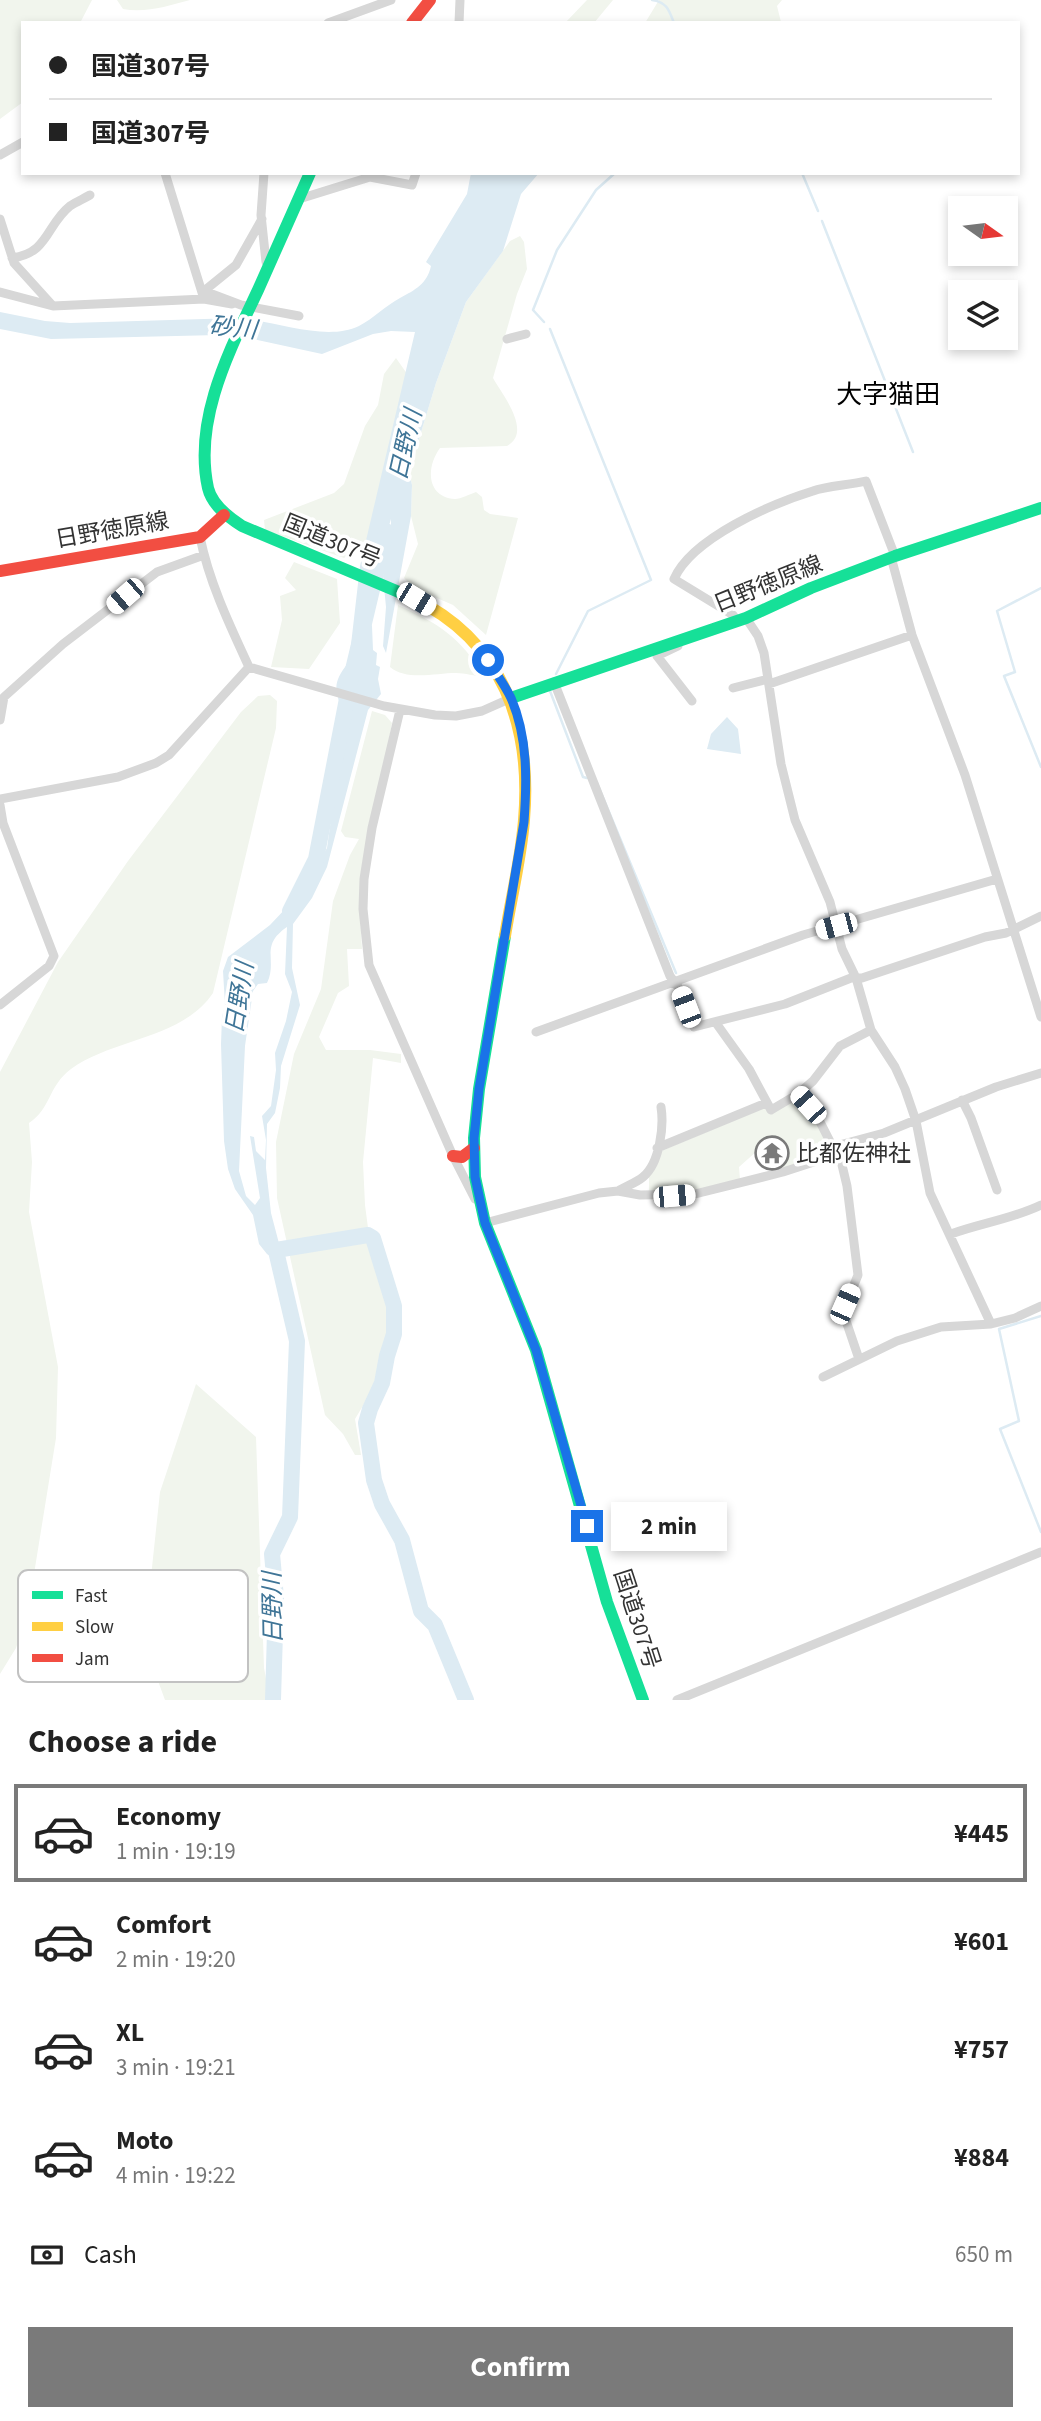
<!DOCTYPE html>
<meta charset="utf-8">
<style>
:root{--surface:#fff;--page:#f2f2f2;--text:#222;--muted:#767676;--line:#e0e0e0;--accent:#7a7a7a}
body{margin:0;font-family:"Source Sans 3","Noto Sans JP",sans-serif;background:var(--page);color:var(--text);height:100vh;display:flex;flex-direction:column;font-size:26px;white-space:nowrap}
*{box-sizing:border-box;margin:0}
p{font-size:23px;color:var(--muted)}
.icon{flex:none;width:38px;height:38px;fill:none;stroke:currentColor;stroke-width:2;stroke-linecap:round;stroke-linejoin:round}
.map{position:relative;height:1700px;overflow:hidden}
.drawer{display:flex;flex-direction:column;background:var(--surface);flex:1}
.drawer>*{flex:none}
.top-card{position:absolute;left:21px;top:21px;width:999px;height:154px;border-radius:0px;box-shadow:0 4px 10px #0003;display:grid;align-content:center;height:154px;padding:0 28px;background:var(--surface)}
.needle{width:46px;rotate:104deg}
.fabs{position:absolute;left:948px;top:196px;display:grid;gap:14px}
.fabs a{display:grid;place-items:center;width:70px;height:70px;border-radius:0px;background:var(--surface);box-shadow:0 4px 10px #0003;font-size:35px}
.end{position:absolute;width:32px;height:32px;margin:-16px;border:9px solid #1a73e8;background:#fff;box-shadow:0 0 0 4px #fff}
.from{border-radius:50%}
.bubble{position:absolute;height:49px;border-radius:0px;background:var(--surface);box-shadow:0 4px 10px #0003;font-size:23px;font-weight:700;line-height:49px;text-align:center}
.car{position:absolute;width:21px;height:42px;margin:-21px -10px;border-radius:9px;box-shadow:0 0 5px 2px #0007;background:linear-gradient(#fff 24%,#345 0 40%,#fff 0 76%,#345 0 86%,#fff 0)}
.top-card b{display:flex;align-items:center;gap:24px;height:66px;font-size:26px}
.top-card b+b{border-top:2px solid var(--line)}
.top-card i{width:18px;height:18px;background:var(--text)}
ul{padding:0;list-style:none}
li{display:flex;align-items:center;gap:21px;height:98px;margin:0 14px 10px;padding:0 14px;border:4px solid transparent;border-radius:0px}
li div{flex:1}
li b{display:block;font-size:26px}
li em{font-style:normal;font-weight:700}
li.selected{border-color:var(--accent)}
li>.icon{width:63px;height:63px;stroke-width:1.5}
h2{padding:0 28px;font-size:32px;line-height:84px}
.pay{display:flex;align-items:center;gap:18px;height:77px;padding:0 28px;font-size:26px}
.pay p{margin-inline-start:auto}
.action{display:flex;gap:14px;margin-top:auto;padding:14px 28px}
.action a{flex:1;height:80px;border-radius:0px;background:var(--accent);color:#fff;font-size:28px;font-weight:700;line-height:80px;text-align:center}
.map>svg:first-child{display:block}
.green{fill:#f1f5ed}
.water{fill:#ddebf3;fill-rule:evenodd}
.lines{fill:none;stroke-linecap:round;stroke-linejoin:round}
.stream{stroke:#ddebf3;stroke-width:2.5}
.river{stroke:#ddebf3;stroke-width:16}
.street{stroke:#d7d7d7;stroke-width:9}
.fast{stroke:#16e098;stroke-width:12}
.slow{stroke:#ffcf43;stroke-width:12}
.jam{stroke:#f24e42;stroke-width:12}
.route{stroke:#1a73e8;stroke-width:9}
.labels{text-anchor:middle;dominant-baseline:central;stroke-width:7;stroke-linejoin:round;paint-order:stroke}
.street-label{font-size:23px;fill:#333;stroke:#fff}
.poi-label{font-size:23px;fill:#333;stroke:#fff;text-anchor:start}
.water-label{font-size:24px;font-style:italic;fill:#3f7597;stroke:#fff}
.quarter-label{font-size:26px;fill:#000;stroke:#fff}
.key{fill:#fff;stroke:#c2c2c2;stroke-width:2}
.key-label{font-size:19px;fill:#333}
</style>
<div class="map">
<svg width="1041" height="1700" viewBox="0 0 1041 1700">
<rect width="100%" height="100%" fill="#fff"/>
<path class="green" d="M0,0h92l-12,23h-57v79l-23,17z
M117,0h73c-22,6 -44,13 -67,9z
M587,0h26l-19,23h-29z
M659,0h123l-5,6 4,16 -136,1z
M520,236l4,6 3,27 -10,25 -24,84c9,16 40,54 14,68l-67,2c-14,19 -14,49 15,51 6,0 15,-5 21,-7l6,5 2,13 6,4 28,4 -32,117 -33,-30 -39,-17 -10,-10 14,-34 -7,-28 1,-31 -3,-13 27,-89 30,-81 44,-61z
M396,358l14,20 -32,156 -34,24 -79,-28 -1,-10 70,-27 10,-9 21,-58 13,-21 6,-31z
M294,562l43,17 3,44 -31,46 -38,-2 11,-47 -2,-24 16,-6 -11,-12z
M398,605c41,19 63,32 86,72 -9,-1 -19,-4 -28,-4 -20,0 -50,8 -66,-6z
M270,695l7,6 -1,27 -63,265c-31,46 -99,45 -142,76 -23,17 -20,40 -42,54l3,39 -3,50 29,155 -2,71 -28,173 -12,37 -16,26v-602l58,-110 70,-101 113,-149 17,-16z
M372,711l13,4 7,8 -33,174 3,52h-15l2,37 -11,7 -19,44 7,13h44l31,4v9l-28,-5 -10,104 2,43 7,53 17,51 1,35 -10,15 -4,25 -21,35 6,36h-6l-12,-21 -18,-19 -48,-217 -1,-56 18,-88 27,-65 12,-88 17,-46 9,-16 -14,-2 -4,-6z
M797,1098l18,19 17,33 -10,8 -47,15 -2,-10 12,-9 -10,-15 -8,3 -28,25 1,13 -46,11 -45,3v-18l12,-25 103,-43 8,5z
M196,1384l60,53 8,231 6,32h-105l-14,-38 -5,-38 14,-132z"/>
<path class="water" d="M471,173h68l-18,21 -18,57 -37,51 -30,81 -27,89 3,13 -1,31 -25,137 -3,-7 3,-39 -3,-31 8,-46v-11l-17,55 -7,43 5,9 1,24 4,3 -1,12 4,2 -2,12 3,15 -13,16 -41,157 -15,31 -19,26 -1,44 8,37 -19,61 -1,22 -5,25 -8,11 -1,44 5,45 15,57 -4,2 -5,-11 -10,-7 -8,-10 -6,-29 -18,-26 -7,-20 -4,-28 -3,-97 1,-27 3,-12 -2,-34 5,-14 42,-32 34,-36 23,-41 18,-128c-7,-27 -17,-33 4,-58l11,-96 55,-234 -24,-1 -18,3 -51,20 -69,-15 -35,-4 -167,4 -51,-10v-17l45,9 25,2 168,-5c37,3 88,24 121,8 15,-8 26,-20 41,-28 15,-8 27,-14 31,-32l-5,-4 41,-68zM287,927l-2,47 7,18 -6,29 -11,32 1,17 -5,36 -9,10 4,24 -1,20 -9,-9 -2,-14 -4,-1 10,62 -5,7 -9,-9 -7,-25 6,-125 8,-55 5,-7 9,-1c11,-23 -8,-37 20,-56z
M727,717l11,12 3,25 -34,-5 4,-15z"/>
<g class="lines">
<path class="stream" d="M652,0c15,2 17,10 22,23
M802,173l16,38
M822,221l91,231
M544,322l-11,-12 24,-60 39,-60 19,-17
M550,329l101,251 -63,31 -32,63
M1041,588l-44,23 18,61 -11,4 37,91
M550,691l33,86 4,1
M597,783l79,190
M1041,1316l-42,13 20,92 -19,8 41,103"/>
<path class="river" d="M290,911l26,-52 35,-181 35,-147
M276,1250l92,-15 5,3 21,68v28l-7,22 -5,27 -12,26 -4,14 8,57 8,24 20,36 19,71 14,14 31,75
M273,1700l3,-102 -4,-44 18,-37 7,-176 -21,-90"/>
<path class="street" d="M328,23l63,-23
M459,23l1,-23
M0,155l23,-13
M264,173l-3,42 5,47
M299,199l71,-22 42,8 4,-12
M0,219l14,44 38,42
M12,258c37,-5 34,-33 58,-52 6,-4 13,-7 20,-11
M204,291l37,14 58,11
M204,291l32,-26 26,-46
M0,292l53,14 151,-7 -39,-126
M204,299l28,5
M507,339l19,-5
M200,537c9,45 30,89 49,130l135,39 51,9 21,1 26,-5 29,-13
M891,557l21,78 53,140 76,242
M746,618l12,18 6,17 17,111 14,56 35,82 12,47 14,29 15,52 24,37 10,22 11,32 14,72 61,131
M737,621l-4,-6 -59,-36c18,-41 97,-75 139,-88 13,-5 37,-6 53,-10l29,75
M678,646l-21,10 35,45
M554,682l116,294 8,11 16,40 91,-23 66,-26h11l123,-41 21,-4 35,-17
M769,684l143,-49
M733,688l35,-9
M400,710l-28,118 -8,51 -1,30 6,56 84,191 22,43
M0,720l4,-23 59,-53 94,-72 47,-17
M0,799l118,-22 38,-14 13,-8 80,-88
M0,805l3,18 51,133 -5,10 -49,39
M716,1023l33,46 22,41 27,-16 19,22 25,49 5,21 11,89 -15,37 16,47
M536,1032l267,-97 194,-56
M798,1094l15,-13 27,-35 31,-16
M962,1100l9,18 26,72
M657,1148l109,-45
M618,1191c8,-5 18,-8 25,-14 17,-14 21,-51 18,-70
M485,1223l114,-30 19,-2 22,4 55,-1 88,-22 43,-14 17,-14 41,-11 112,-46 45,-14
M951,1234c30,-11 61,-15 90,-29
M823,1377l74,-36 44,-14 50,-3 24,-6 26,-12
M677,1700l364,-148"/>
<path class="fast" d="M310,173c-17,39 -35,78 -52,117 -28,60 -65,129 -50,198 4,17 20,29 34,38l171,72
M511,698l235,-80 65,-30 84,-32 146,-48
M505,936l-26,153 -5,49 1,39 10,46 51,127 71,252 36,98"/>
<path class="slow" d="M413,598c90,43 119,128 111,222 -3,39 -13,78 -19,116"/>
<path class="jam" d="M412,23l18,-23
M0,571l200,-34 24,-22
M453,1156l9,1 12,-9"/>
</g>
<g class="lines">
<path class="route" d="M488,660c7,12 17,25 23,38 17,39 16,83 13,124l-45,267 -5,49 1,39 10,46 51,127 51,176"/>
</g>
<defs>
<symbol id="temple-ring" viewBox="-11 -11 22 22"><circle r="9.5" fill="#fff" stroke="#7a7a7a" stroke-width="1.5"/><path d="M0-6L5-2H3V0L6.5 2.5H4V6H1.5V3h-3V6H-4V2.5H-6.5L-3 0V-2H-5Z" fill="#7a7a7a"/></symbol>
</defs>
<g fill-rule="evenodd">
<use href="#temple-ring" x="753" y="1134" width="38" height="38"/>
</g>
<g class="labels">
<g class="street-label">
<text transform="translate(112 530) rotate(-10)">日野徳原線</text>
<text transform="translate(332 541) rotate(22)">国道307号</text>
<text transform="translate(768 584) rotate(-22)">日野徳原線</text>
<text transform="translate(637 1619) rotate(72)">国道307号</text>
</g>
<g class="poi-label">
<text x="796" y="1153">比都佐神社</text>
</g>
<g class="water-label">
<text transform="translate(233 328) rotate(6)">砂川</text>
<text transform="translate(406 445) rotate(-77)">日野川</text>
<text transform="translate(240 998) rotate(-81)">日野川</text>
<text transform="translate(273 1608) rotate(-91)">日野川</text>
</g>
<g class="quarter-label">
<text x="888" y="394">大字猫田</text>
</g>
</g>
<rect x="18" y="1570" width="230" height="112" rx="10" class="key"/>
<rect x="32" y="1591" width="31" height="8" fill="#16e098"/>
<rect x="32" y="1622" width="31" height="9" fill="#ffcf43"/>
<rect x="32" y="1654" width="31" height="8" fill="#f24e42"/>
<g class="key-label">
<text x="75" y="1602">Fast</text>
<text x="75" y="1633">Slow</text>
<text x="75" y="1665">Jam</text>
</g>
</svg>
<div class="fabs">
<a><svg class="needle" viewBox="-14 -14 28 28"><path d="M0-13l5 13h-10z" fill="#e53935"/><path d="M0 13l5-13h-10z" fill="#767676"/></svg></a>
<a><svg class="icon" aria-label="layers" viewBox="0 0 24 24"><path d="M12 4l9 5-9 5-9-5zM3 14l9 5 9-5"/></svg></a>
</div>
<i class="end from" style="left:488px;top:660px"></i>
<i class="end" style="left:587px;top:1526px"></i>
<div class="bubble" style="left:611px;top:1502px;width:116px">2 min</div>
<i class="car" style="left:125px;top:596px;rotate:229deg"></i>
<i class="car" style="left:416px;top:599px;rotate:121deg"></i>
<i class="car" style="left:836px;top:926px;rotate:255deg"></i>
<i class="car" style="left:686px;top:1007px;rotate:339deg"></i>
<i class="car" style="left:808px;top:1105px;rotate:318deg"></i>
<i class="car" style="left:674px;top:1196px;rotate:85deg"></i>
<i class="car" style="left:845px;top:1304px;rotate:24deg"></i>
<div class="top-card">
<b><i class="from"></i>国道307号</b>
<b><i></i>国道307号</b>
</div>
</div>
<section class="drawer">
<h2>Choose a ride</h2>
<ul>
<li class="selected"><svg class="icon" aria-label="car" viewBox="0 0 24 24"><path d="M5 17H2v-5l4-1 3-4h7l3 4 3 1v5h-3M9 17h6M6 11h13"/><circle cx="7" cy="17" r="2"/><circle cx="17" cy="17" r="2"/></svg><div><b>Economy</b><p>1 min · 19:19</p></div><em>¥445</em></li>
<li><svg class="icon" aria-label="car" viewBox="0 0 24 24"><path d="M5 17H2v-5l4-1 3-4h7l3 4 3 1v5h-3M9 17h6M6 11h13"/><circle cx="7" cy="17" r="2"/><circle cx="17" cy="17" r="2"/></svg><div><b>Comfort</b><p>2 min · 19:20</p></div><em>¥601</em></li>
<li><svg class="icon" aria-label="car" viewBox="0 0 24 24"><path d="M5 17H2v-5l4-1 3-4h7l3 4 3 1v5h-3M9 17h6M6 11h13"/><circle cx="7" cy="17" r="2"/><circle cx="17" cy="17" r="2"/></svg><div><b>XL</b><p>3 min · 19:21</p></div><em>¥757</em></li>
<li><svg class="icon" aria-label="car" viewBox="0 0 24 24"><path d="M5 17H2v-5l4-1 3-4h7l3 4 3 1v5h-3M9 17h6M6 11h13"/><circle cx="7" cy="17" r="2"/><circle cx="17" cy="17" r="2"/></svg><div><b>Moto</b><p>4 min · 19:22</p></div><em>¥884</em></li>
</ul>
<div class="pay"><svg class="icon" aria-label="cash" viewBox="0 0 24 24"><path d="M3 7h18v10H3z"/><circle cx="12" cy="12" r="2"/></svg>Cash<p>650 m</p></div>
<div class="action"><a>Confirm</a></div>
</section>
